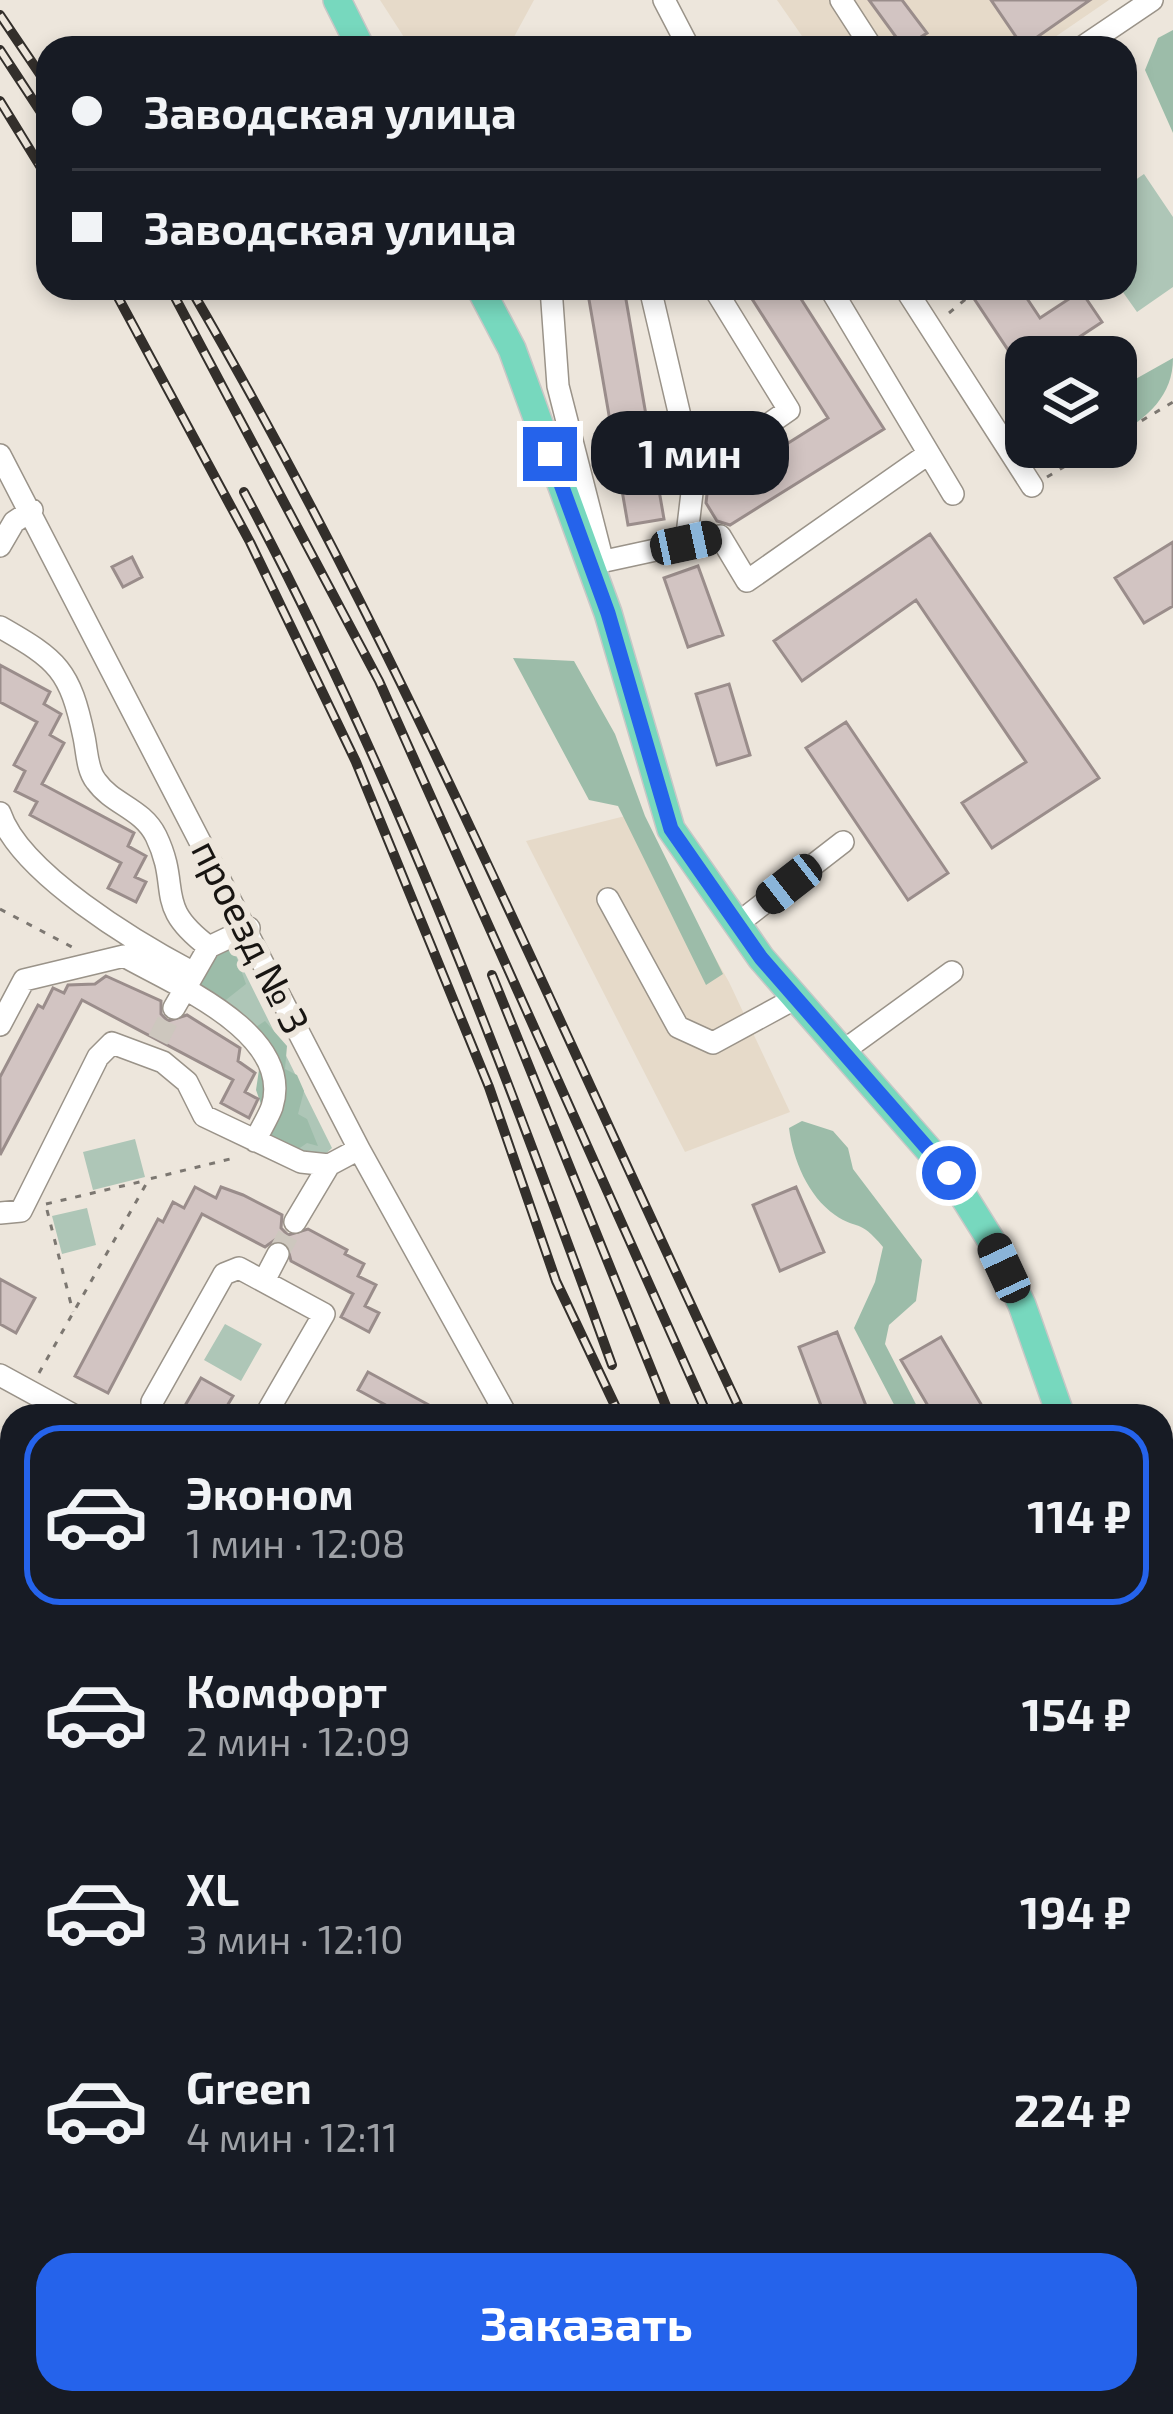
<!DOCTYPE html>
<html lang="ru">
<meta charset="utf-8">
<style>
:root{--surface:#171b24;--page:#242831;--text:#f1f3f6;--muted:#9ea1a6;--line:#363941;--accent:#2563eb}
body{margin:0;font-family:"Exo 2",sans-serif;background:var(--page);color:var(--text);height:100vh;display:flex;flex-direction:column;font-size:45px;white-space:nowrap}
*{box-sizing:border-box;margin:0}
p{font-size:39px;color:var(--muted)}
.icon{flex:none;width:66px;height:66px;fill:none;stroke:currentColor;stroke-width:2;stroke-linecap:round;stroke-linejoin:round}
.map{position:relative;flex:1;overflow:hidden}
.details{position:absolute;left:0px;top:1404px;width:1173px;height:1011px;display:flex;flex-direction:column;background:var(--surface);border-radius:36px 36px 0 0;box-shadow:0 6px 18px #0003}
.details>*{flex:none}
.top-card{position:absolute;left:36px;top:36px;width:1101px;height:264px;border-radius:36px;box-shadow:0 6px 18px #0003;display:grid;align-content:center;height:264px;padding:0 36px;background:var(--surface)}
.tools{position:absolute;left:1005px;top:336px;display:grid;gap:24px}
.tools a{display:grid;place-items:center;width:132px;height:132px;border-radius:24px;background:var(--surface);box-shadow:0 6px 18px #0003;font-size:60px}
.end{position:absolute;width:54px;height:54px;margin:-27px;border:15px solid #2563eb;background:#fff;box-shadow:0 0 0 6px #fff}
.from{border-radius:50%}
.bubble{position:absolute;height:84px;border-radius:36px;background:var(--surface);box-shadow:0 6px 18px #0003;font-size:39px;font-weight:700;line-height:84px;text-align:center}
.car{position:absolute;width:36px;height:72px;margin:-36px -18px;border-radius:15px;box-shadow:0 0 9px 3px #0007;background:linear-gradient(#222 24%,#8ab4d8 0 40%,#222 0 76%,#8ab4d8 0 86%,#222 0)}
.top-card b{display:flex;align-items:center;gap:42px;height:114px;font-size:45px}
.top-card b+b{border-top:3px solid var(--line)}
.top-card i{width:30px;height:30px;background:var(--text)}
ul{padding:21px 0 0;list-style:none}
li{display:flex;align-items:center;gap:36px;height:180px;margin:0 24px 18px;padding:0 12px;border:6px solid transparent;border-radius:36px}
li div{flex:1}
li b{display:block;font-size:45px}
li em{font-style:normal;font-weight:700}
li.on{border-color:var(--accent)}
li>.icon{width:108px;height:108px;stroke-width:1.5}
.cta{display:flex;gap:24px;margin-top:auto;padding:24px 36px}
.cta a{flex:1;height:138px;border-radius:36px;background:var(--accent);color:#fff;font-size:48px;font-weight:700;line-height:138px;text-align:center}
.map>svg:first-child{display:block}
.built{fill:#e6dac9}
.education{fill:#e3d9ed}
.green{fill:#aec6b7}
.forest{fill:#9cbca9}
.building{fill:#d2c4c2;stroke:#9a8d8b;stroke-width:3}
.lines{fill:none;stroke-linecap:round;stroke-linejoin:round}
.minor-tunnel{stroke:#cdc7be;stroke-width:21;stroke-dasharray:21 10;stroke-linecap:butt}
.minor-casing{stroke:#9a9389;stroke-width:24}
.major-casing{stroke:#c8c7c6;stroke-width:30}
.path{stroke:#7c7771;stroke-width:3;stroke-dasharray:6 9;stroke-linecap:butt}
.minor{stroke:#fff;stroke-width:21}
.major{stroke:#77d8be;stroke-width:27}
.rail-casing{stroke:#332f2b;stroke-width:10}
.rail{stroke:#ede6dc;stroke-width:6;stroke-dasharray:18;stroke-linecap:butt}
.route{stroke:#2563eb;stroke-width:15}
.labels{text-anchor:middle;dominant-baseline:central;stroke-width:12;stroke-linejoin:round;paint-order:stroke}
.street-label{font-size:39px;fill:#181512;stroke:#ede6dc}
</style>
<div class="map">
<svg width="1173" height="2414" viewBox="0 0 1173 2414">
<rect width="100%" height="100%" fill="#ede6dc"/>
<path class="built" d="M380,0h154l-26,48h-97z
M777,0h332l-70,48h-242l5,-12z
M633,814l96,168 61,130 -105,40 -159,-311z"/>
<path class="education" d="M0,1649l12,6v268l-11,21z"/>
<path class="green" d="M1144,174l29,43v70l-36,25 -17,-24h5v-101z
M230,943l102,205 -16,15 -61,-22 19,-38 -5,-36 -79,-73 18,-36z
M135,1139l10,38 -52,13 -10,-38z
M87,1208l9,37 -34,9 -10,-38z
M225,1324l37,20 -21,37 -37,-21z"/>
<path class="forest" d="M1173,30v103l-28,-63 13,-32z
M1173,358c0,38 -25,59 -57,78v-46z
M513,658l61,3 41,73 30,82 78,158 -17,11 -88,-179 -29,-6z
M224,943l9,5 13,36 -24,19 -25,-9 4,-35 11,6z
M265,1021l22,25 -2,23 12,6 7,16 -6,23 9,5 11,27 -11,-3 -13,9h-16l-22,-62 4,-27 -7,-34z
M802,1121l31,10 15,17 5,21 69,91 -6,41 -27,24 -4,19 37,72h-22l-46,-88 21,-46 8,-35c-25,-30 -25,-16 -48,-32 -27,-19 -42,-55 -46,-87z"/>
<path class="building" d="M869,0h33l25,33 -23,15z
M991,0h99l-67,47z
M587,288h37l40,231 -36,6z
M745,288h49l90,141 -154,96 -13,-4 -11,-18 1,-9 121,-76z
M967,288h53l20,30 41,-27 21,31 -53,35h-23v20z
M930,534l169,244 -107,70 -30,-45 64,-41 -110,-162 -114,81 -28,-40z
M1173,542v64l-29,17 -29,-45z
M132,557l10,20 -19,10 -11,-20z
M698,566l25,69 -35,12 -24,-69z
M0,665l50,27 -6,12 17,10 -11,21 14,8 -22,41 92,49 -6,13 18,10 -11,21 11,5 -10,20 -28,-14 13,-25 -91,-48 7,-13 -22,-11 10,-20 -11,-6 23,-43 -37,-20z
M729,684l21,71 -33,10 -21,-71z
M846,722l102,151 -40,27 -102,-152z
M106,976l55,25v13l7,7 19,-6 53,33 -2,13 17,12 -10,19 13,7 -9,19 -28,-15 12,-23 -151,-80 -82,155v-78l38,-72 5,3 10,-20 11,5 4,-8 27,-1z
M195,1187l21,11 5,-11 22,8 39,20 -1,13 7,7 20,-6 39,21 -2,4 19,10 -6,12 18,9 -11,21 14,7 -10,19 -28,-15 12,-23 -62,-33 -5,-20 -10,-2 -11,8 -63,-33 -94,179 -33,-17 83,-157 5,3 10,-20 11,6z
M796,1187l28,65 -44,19 -27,-66z
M0,1279l35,19 -19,35 -16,-9z
M837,1332l33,84h-45l-26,-69z
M941,1337l47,79h-54l-33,-56z
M368,1372l61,33 -6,11h-17l-48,-26z
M201,1378l32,18 -12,20h-42z"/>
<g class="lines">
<path class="minor-tunnel" d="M158,1040l16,-32
M278,1254l17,-32"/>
<defs>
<path id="minor" d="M664,0l25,48
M841,0l31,48
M1081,48l71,-48
M551,288l7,98 45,176
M650,288l44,188
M830,288l123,206
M905,288l127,198
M0,455l359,694 148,267
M686,543l8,-67 95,-66 -75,-122
M0,546l14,-24 18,-12
M591,564l129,-28 27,45 181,-127
M0,627c58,33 70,43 84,110 3,14 3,33 12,44 17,24 46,27 60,55 26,54 -4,68 53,111
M0,813c20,60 137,130 192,159
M608,899l70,128 35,16 83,-45
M737,924l106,-82
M174,1008l35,-61 40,-19
M0,1025l24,-45 100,-24c49,28 171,77 148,151 -4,11 -12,23 -17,34
M846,1049l106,-77
M0,1213l21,-2 77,-154 14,-14 51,19 24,20 17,34 97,46 28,3 30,-16
M295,1222l34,-57
M265,1279l13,-25
M0,1375l75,41
M152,1402l72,-128 15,-6 85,46 -59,102
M0,1518l12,7
M0,1618l12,6
M1161,1621l12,-15
M1173,1838v22
M0,2077l12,6
M0,2183l12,-23
M0,2370h12
M0,2389l12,-3
M929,2403l3,11
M582,2414l32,-11
M721,2414l36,-11"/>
<path id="major" d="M337,0l24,48
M480,288l32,61 96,264 63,216 90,129 188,215 45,72 28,60 39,111
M1161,1642l12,24
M1161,1700l12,23
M1161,2155l12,-4
M1161,2190l12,-3
M0,2404l59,10
M77,2414l86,-11
M373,2414l27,-11"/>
</defs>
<use href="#minor" class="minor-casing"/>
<use href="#major" class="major-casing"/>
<path class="path" d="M949,313l18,-15
M1116,436l57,-34
M1047,477l50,-30
M0,909l72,38
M46,1204l102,-24
M47,1210l26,102
M39,1373l110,-194 89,-22
M1161,1518l12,20
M1161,1759v18
M1163,1880l10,31
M0,1956v8
M0,2306l12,2
M832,2407l18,-4
M659,2414l6,-11
M806,2414l25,-6 -2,-5"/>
<use href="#minor" class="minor"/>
<use href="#major" class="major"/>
<defs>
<path id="rail" d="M0,15l48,71
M0,50l48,73
M0,101l48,78
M113,288l137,254 106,220 133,325 67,194 64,135
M170,288l209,393 329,735
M190,288c212,362 374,749 553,1128
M244,492c150,281 260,574 368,873
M492,975l178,441
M976,2403l4,11
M1041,2403l3,11
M1094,2403l4,11
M1133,2403l3,11"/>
</defs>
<use href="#rail" class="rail-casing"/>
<use href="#rail" class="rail"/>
</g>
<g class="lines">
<path class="route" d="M550,454l58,159 63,216 90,129 188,215"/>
</g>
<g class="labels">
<g class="street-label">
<text transform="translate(252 936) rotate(63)">проезд № 3</text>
</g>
</g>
</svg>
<div class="tools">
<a><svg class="icon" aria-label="layers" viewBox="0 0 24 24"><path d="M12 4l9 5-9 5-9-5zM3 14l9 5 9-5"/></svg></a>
</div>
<i class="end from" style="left:949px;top:1173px"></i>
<i class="end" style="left:550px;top:454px"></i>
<div class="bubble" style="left:591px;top:411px;width:198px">1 мин</div>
<i class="car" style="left:686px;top:543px;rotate:78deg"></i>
<i class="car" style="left:789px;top:884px;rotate:232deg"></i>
<i class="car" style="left:1004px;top:1268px;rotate:335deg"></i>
<div class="top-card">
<b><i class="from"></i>Заводская улица</b>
<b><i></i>Заводская улица</b>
</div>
<section class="details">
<ul>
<li class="on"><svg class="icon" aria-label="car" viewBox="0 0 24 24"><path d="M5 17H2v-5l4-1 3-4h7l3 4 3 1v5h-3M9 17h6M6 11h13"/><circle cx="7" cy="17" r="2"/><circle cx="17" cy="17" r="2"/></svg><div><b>Эконом</b><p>1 мин · 12:08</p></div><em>114 ₽</em></li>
<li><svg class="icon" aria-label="car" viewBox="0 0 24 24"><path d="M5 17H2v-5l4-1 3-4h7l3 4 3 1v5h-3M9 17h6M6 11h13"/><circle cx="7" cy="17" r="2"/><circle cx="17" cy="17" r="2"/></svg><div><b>Комфорт</b><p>2 мин · 12:09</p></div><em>154 ₽</em></li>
<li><svg class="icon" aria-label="car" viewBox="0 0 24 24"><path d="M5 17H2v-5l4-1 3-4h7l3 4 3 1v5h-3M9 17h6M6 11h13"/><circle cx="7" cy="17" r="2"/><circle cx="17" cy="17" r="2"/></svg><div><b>XL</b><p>3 мин · 12:10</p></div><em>194 ₽</em></li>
<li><svg class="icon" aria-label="car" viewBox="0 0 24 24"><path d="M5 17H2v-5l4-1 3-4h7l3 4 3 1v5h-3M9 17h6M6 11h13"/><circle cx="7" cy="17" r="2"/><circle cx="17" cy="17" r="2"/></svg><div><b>Green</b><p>4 мин · 12:11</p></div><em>224 ₽</em></li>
</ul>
<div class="cta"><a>Заказать</a></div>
</section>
</div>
